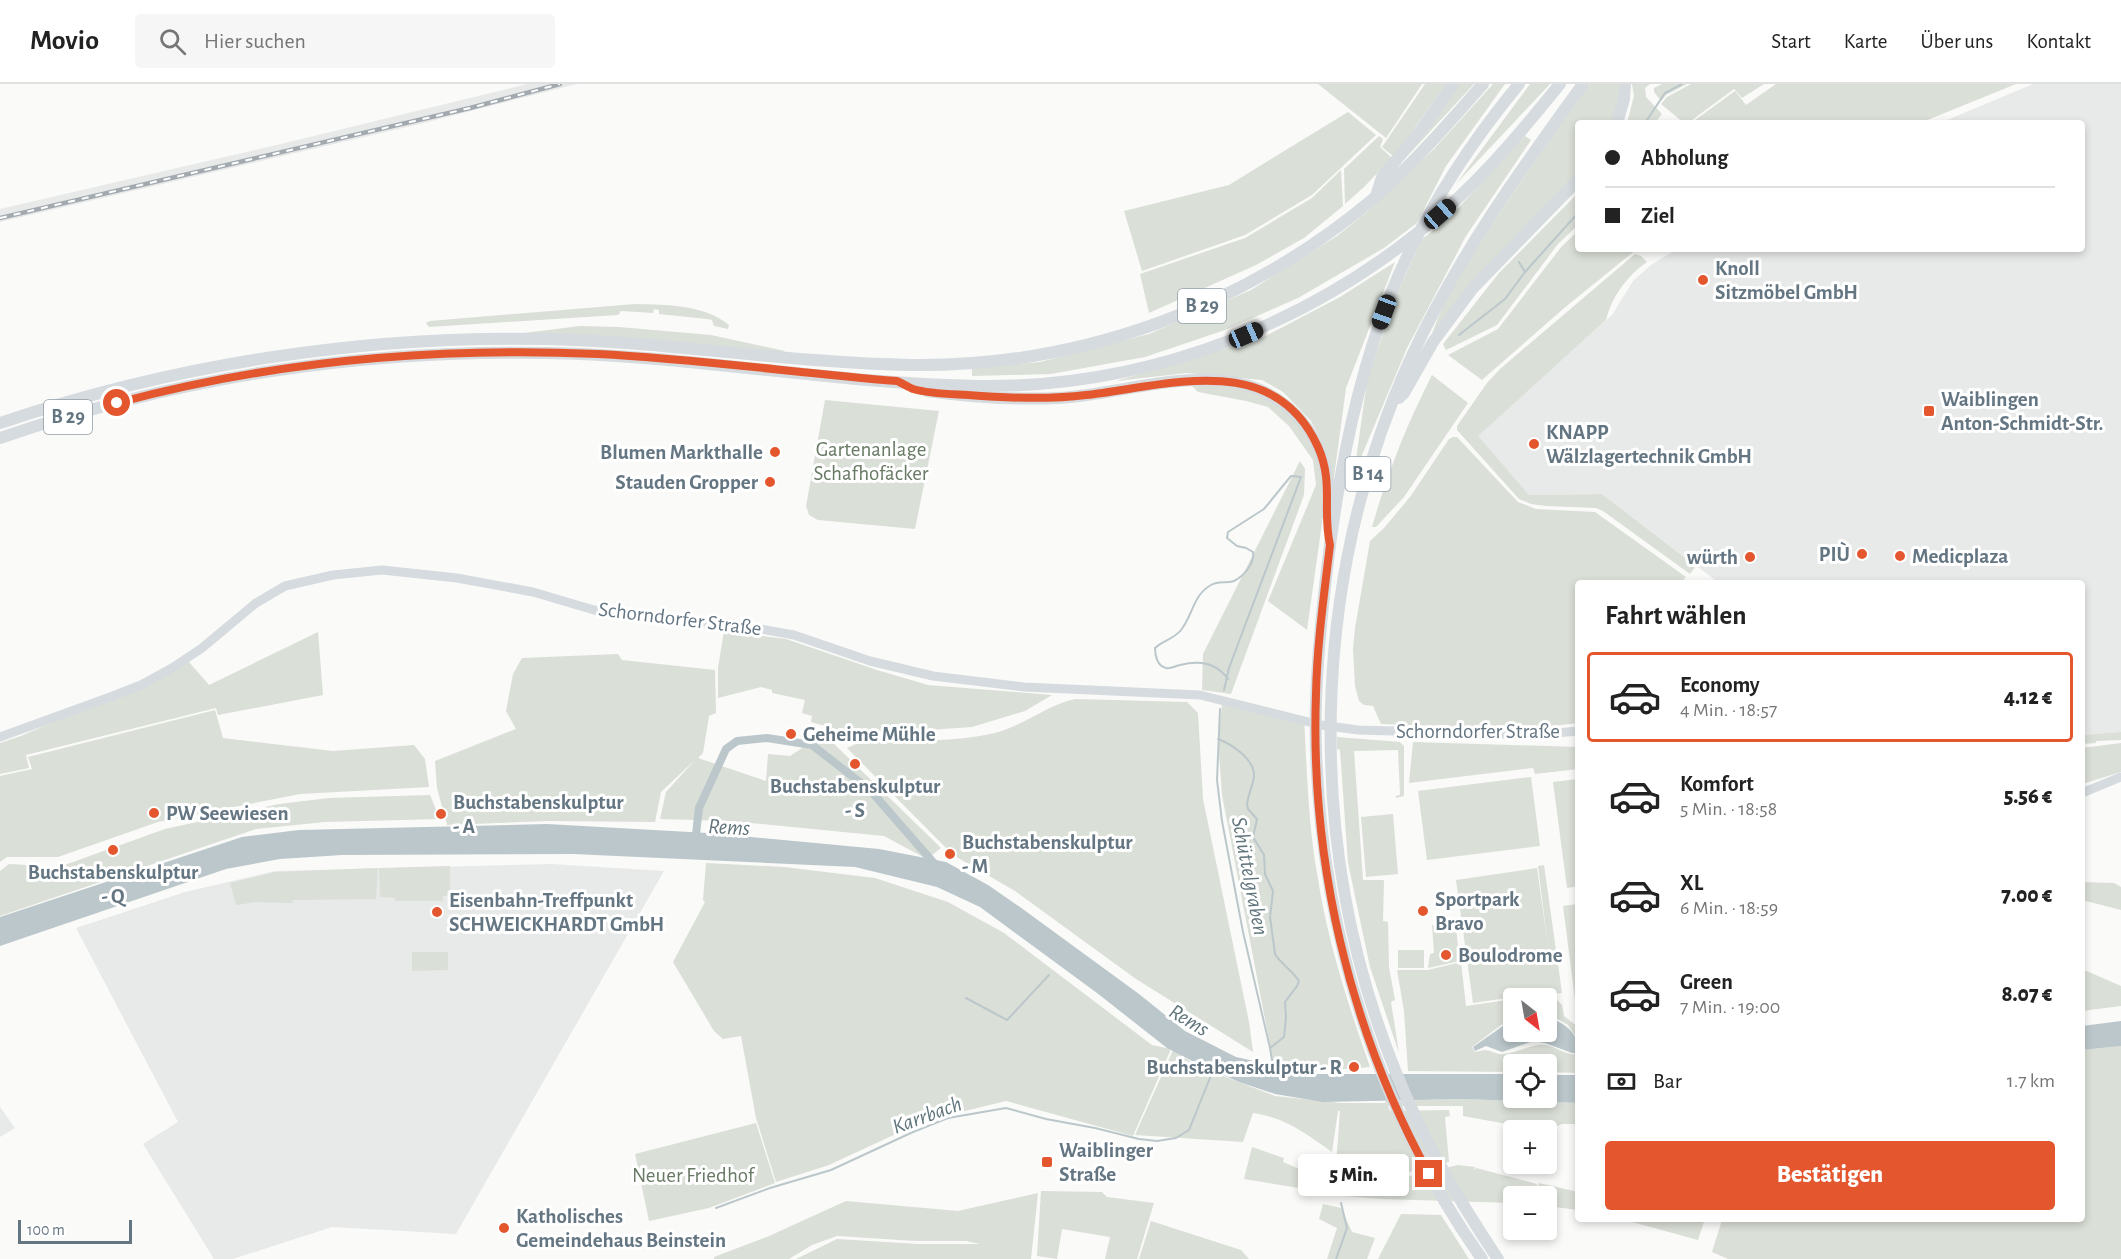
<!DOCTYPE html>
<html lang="de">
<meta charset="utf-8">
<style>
:root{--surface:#fff;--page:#f6f6f6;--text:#222;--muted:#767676;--line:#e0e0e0;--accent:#e4572e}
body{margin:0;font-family:"Alegreya Sans",sans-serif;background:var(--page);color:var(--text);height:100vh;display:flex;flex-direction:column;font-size:22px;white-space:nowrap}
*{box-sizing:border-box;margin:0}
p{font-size:20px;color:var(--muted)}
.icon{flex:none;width:33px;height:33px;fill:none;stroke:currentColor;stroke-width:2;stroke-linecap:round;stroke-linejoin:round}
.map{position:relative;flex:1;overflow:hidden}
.side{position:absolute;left:1575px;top:496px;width:510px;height:642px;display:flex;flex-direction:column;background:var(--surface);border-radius:6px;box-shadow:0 3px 9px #0003}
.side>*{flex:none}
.guide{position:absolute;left:1575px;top:36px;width:510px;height:132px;border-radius:6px;box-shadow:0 3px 9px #0003;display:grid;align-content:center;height:132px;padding:0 30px;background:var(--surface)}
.needle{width:39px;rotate:149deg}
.tools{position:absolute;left:1503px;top:904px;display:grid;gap:12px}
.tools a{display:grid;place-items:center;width:54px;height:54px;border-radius:6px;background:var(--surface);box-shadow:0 3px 9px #0003;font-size:30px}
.scale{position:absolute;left:18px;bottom:15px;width:114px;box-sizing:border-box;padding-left:6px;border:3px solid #657683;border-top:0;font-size:16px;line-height:21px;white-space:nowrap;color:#657683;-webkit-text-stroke:4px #fff;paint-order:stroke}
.end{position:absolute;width:27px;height:27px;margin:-14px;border:8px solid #e4572e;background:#fff;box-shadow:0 0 0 3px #fff}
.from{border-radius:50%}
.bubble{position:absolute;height:42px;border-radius:6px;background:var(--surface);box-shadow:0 3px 9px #0003;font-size:20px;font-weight:800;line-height:42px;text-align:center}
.car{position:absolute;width:18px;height:36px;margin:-18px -9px;border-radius:8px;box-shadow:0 0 4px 2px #0007;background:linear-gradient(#222 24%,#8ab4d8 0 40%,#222 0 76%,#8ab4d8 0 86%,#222 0)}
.guide b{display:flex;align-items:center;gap:21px;height:57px;font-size:22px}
.guide b+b{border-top:2px solid var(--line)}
.guide i{width:15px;height:15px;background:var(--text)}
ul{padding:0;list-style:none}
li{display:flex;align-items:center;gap:18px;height:90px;margin:0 12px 9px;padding:0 18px;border:3px solid transparent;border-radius:6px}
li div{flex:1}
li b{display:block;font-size:22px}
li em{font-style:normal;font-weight:800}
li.current{border-color:var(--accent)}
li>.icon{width:54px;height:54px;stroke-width:1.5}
h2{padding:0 30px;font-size:27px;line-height:72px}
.pay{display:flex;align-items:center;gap:15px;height:66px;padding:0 30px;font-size:22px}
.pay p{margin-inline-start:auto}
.action{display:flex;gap:12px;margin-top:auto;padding:12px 30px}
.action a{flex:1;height:69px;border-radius:6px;background:var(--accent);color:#fff;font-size:24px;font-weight:800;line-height:69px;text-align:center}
header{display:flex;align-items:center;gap:36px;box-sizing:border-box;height:84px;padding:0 30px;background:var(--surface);border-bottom:2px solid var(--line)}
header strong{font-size:28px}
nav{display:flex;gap:33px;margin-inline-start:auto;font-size:21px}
.search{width:420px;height:54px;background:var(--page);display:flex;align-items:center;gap:15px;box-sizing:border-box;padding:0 21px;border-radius:6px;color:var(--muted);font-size:22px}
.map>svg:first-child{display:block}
.built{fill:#e8e9e9}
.green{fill:#dadfd7}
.water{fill:#bbc7cb}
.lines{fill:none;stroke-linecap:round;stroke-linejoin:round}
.stream{stroke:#bbc7cb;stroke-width:2}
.canal{stroke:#bbc7cb;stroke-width:8}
.secondary{stroke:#d6dbdf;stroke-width:9}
.highway{stroke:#d6dbdf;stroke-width:12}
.rail-casing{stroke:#a2aab0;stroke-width:4.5}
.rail{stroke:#fff;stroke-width:2;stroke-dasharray:7;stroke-linecap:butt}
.route{stroke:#e4572e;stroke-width:8}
.poi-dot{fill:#e4572e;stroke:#fff;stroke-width:2}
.labels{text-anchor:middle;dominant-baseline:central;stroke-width:6;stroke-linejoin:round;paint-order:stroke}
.shield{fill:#fff;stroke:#939fa8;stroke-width:1.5}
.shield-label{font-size:20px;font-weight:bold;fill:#657683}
.poi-label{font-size:21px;font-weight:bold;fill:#657683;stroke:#fff;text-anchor:start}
.park-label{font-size:21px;fill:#687a64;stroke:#fff}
.street-label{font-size:21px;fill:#657683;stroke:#fff}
.water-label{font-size:22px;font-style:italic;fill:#60757c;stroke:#fff}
</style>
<header>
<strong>Movio</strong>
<div class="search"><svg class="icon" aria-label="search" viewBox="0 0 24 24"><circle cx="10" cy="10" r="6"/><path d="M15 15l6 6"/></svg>Hier suchen</div>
<nav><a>Start</a><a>Karte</a><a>Über uns</a><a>Kontakt</a></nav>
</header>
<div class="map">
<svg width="2121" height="1175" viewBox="0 0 2121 1175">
<rect width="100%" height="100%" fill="#fafaf8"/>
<path class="built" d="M527,0h50l-157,40 -420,98v-13l285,-66z
M2033,0h88v648l-39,3v-151l-363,-1 -117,-89 -73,1 -52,-59 135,-121 21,-34 18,-16 26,-16h405v-126h-142z
M552,780l112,7 -208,363 -124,-7 -99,32h-19l-71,-115 35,-22 -102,-194 109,-36 91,-21z
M0,1023l15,21 -15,9z"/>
<path class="green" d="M1318,0h104l-36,54z
M1425,0h21l-52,73 -12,-10z
M1457,0h17l-74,80z
M1493,0h12l-59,82 -29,57 -33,25 -86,50 -73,32 -80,27 -94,17 -79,2v-8l68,-6 109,-28 102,-44 86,-54 31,-25 66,-62z
M1530,0h20l-94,100z
M1590,0h31l-8,39h-35v51l-148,167c10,-36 31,-67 50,-98 35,-54 72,-107 110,-159z
M1632,0h18l-5,4 1,9 16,17 -7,9h-28l7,-27z
M1662,0h25l-21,11 -5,6 -7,-9v-4z
M1691,0h73l-22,14 -8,-9 -46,34h-4l-23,-19 6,-7z
M1776,0h240l-96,39h-229l44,-32 11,14z
M1348,28l28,23 -64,60 -67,40 -103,36 -18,-60 105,-26z
M1379,52l4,3 -3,8 12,11 -28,29 -19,17 -1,-35z
M1525,52l6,4 -65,96 -59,112 -53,126 13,-93 27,-81 28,-61 25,-19z
M1341,86l2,36 -39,32 -48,27 -107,48 -9,-39 105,-36 67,-40z
M1578,109v32l-20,19 -61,81 -51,25 -3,-6 56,-71z
M1578,147v18h59l-74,60 -81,71 -34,-25 50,-26 64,-83z
M1635,170l6,2 6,6c-20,14 -35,34 -41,58l-128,116 51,59 73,-1 94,72 -6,8 -87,-63 -7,-3 -50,-2 -15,-2 -12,-5 -62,-69v-4l30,-43 13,-14z
M1395,178l-49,126 -13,96 -9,-39 -13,-24 -28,-29 -21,-12 -75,-7 -71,8 148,-44 76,-40z
M635,220c31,1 68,0 94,21l-1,4 -14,-3 -2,-6 -5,-1 -48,-5v-4l-5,-1 -1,4 -32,-2 -3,4 -189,12 -3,-4 4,-2z
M580,242l39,1 92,8 74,16 -3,1 -258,-19z
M1432,291l36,28 -64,94 -28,30h-4c15,-53 35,-103 60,-152z
M1190,300l42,1 40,14 26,23 20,35 6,31 -2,35 -15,107 -39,-29 48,-116 -3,-25 -24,-34 -21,-19 -22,-6 -48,-9z
M825,316l114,11 -24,118 -97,-9 -9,-5 -3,-9z
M1453,353h4l61,65 18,7 59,3 91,65 -6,6 -102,1v139l-49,6 -148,-5 -8,-18 -9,-1 -5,-4 -4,-15 -2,-37 2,-21 15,-87 14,-13 26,-31 39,-58z
M1300,377l5,8 -1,26 -73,199 -29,-4 1,-36z
M724,547l62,8 91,31 51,15 124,10 -27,16 -53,16 -87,6 -42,-2 -32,-9 1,-6 -10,-3 3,-13 -33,-7v-3l-11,-3 -43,11v-30z
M318,548l5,63 -105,20 -2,-7 -190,47 3,13 -29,6v-31l21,-7 168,-74 20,23z
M618,570l4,6 93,10 1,43 -7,3 -6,37 -5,5 68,23 2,-27 22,2 15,-10 11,-12 14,6 111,108 -14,11 -43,-23 -154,-15 -70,-2 6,-27 29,-32 -34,32 -6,30 -107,-1 -101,4 -10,-37 -2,-27 81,-32 -10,-18 7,-37 9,-16z
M1075,615l112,3 11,11 5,86 46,223 4,30 -117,-73 -121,-88 -62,-36 -106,-107 9,-4c46,-4 94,-1 139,-11 28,-7 52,-28 80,-34z
M1222,621l82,13c3,51 4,104 13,155 10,67 31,131 53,194l-20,2 -76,-3 -52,-271 -4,-56z
M215,626l8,28 110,13 81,-6 11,14 4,28 -129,7 -142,28 -100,35h-51l-7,5v-86l32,-7 -4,-12z
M2121,648v8l-25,1v2l-14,1v-9z
M1337,653l63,5 4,4v50l-8,2v-2l4,-1 -2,-45 -44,1 9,129h21l-1,41 5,1 1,45 6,33 -4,2 8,51 -29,-86 -22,-104 -8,-113 -3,-1z
M1413,658l165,5v22l-43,5 -2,-6 -124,15z
M2121,659v29l-39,12v-36z
M1531,693l9,69 -113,14 -9,-69z
M1578,695v107l-11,2 -14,-106z
M430,711l10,24 -115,3 -69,7 -256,87v-45l9,-7 50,3 106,-38 114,-25 50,-6z
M1393,730l5,60 -32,3 -5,-60z
M706,779l78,4 91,11 73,24 56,31 148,112 19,4 -38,87 -127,-35 -82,20 -95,44 -53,17 -20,-64 -15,-82 -18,3 -9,-8 -41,-69 32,-60 -2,-2z
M1544,781l18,128 -7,1 -1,-3 -81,12 -17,-123 81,-12 11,79 -10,-81z
M450,782v29l-7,1v5h-48v-3l-15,-1 -1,-29z
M378,784l-2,31 -83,1 -1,3 -36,-1 -20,3 -6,-22 45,-11z
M2082,798l32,1 7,4v23l-39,-10z
M1578,820v119l-15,-117z
M1432,841l24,4 4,32 -32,7 2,-14 4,-1z
M1398,866h26v18h-26z
M412,868h36v18l-36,1z
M1461,878l5,44 48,-7 -1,17 -41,31 3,5c18,-5 15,2 28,2 13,0 29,-11 43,-9 11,2 20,11 32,9v19l-31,-1 -1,-7h-32l-1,7 -105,-1 -4,-60 -7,-41h31z
M2082,885l39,17v20l-39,5z
M1557,916l5,5 2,11 14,11v13l-10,-15 -12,-7z
M2121,962v213h-393l-16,-7 10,-32h360v-170z
M1173,966l24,16 78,30 66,7h44l1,-2 77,-2 115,4v21h-16l-7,3 -30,-4 -2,4 -60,-11v-10h-75l2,5 59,-1 1,6 -5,1 4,45 -72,18 -34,3 -7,-2 -1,-3 5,-67h-2l-6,41c-27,-19 -46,-34 -79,-39l-10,29 -108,-7z
M756,1039l19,60 -66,25 -60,13 -14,-67z
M1252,1063l32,11 -1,4 37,16 4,6 -7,7 -73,-12z
M1458,1081l17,2 -1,4 2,-3 61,16v5l2,-6 39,9v18l-31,-4 -1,-9h-32l-1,6 -131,-4 -49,-4 -2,-3 2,-3 35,-3z
M1041,1107l61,1 5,5 47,6 -17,56h-32l5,-22 -48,-8 -5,30 -20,-3z
M1038,1109l-7,66h-235l41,-20 81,5h62l-14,-3h-50l-79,-5 -25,9 -23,14h-75v-2l55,-21 77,-35 112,10z
M1323,1120l18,4 11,24 23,6 -8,21h-40l10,-31 -18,-9z
M1401,1130l40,1 28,44h-91z
M1625,1136h70l9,2 -6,18z
M1151,1137l90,29 8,9h-110z"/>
<path class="water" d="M547,740l160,9 172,16 67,13 42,23 32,22 119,87 46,37 51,26 76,17h201l1,24h32l1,-23h31v28l-115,-4 -140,3 -48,-8 -36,-12 -41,-18 -31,-16 -70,-55 -117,-86 -43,-20 -82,-20 -282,-13 -231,1 -62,4 -54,10 -226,77v-29l242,-80 57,-7z
M1547,933c19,7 31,14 31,36h-6l-27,-10 -12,-2 -31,11 -16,-6 -11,5 -2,-4 40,-28 1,13h32z
M2121,937v25l-39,4v-24z"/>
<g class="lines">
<path class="stream" d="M1645,39l20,-30 17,-9
M1519,178l6,10
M1459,251l46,-36 20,-27 53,-59
M1224,606l5,-22 72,-191 -10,-1 -27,33 -36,23 -1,6 10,8 9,2 7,4c2,11 -9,24 -19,29 -8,3 -15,-1 -23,4 -18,10 -18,30 -30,45 -7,9 -19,11 -26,18 0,7 2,18 11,20 5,1 9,-2 14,-3 19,-5 36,-3 48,14
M1220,625l-3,71 5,41 21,111 27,116
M1218,655c13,5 37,20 36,37 -1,10 -6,18 -7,29l1,4 9,10 -4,18 11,18 1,19 8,17 -3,26 5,37c4,8 18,17 24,27l-2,5 -12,16 1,15 -2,20 -14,11 3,18
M966,914l41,22 42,-45
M716,1124l54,-20 61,-18 82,-38 35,-14 58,-10 40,11 49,9 44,11 18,2 19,-3 13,-8 25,-62
M1336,1175l11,-31 -6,-25"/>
<path class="canal" d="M695,759l4,-35 27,-59 11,-8 30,-3 45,7 58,45 69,79"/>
<path class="secondary" d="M0,653l110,-40 31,-12 31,-17 30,-20 54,-45 29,-17 48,-11 49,-5 75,8 76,14 61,18 75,12h53l72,13 76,26 63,15 91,11 176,8 121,30 37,5 176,5 44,-4
M2082,709l39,-16"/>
<path class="highway" d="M1617,39l7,-24 1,-15
M1377,109l5,-16 39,-47 32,-46
M927,307c43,6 88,9 132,7 83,-5 188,-53 248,30 18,24 25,57 20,87
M1399,314l5,-5 29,-51 40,-54 105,-108
M0,339c175,-59 362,-88 547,-84 122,3 243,24 365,26 169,2 332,-58 461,-166 40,-35 75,-75 110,-115
M0,354c174,-60 360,-89 544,-85 146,2 290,31 435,33 173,2 340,-64 468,-178 42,-37 78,-81 113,-124
M1482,1175c-105,-149 -160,-326 -166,-508 -2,-61 4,-122 11,-182 11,-93 29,-189 64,-276 31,-76 76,-146 128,-209
M1498,1175c-39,-58 -75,-119 -101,-184 -93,-227 -88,-492 13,-715 45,-99 109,-188 173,-276"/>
<defs>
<path id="rail" d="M0,134l470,-110 90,-24"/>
</defs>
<use href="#rail" class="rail-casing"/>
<use href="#rail" class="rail"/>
</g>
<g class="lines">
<path class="route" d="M117,319c156,-42 320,-56 481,-49 100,5 199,19 299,27 5,2 11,6 16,8 17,5 37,5 55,6 39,3 79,5 118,0 81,-9 188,-46 232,52 16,36 4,63 12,98 -6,50 -13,100 -14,149 -6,167 33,334 113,480"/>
</g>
<g class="poi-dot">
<circle cx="1703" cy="196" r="6"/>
<rect x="1923" y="321" width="12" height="12" rx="3"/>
<circle cx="1534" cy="360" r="6"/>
<circle cx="775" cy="368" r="6"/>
<circle cx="770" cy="398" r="6"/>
<circle cx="1862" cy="470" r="6"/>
<circle cx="1900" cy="472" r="6"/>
<circle cx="1750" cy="473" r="6"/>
<circle cx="791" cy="650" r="6"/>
<circle cx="855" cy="680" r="6"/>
<circle cx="154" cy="729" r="6"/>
<circle cx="441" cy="730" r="6"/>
<circle cx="113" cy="766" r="6"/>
<circle cx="950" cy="770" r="6"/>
<circle cx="1423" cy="827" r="6"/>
<circle cx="437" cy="828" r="6"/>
<circle cx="1446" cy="871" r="6"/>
<circle cx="1354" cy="983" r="6"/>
<rect x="1041" y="1072" width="12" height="12" rx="3"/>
<circle cx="504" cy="1144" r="6"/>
</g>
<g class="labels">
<g class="shield">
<rect x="1178" y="205" width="48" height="34" rx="4.5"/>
<rect x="44" y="316" width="48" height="34" rx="4.5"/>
<rect x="1345.5" y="373" width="45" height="34" rx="4.5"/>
</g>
<g class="shield-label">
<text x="1202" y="222">B 29</text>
<text x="68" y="333">B 29</text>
<text x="1368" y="390">B 14</text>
</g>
<g class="poi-label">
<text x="1715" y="184">Knoll<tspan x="1715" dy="24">Sitzmöbel GmbH</tspan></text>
<text x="1941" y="315">Waiblingen<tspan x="1941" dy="24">Anton-Schmidt-Str.</tspan></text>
<text x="1546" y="348">KNAPP<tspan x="1546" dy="24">Wälzlagertechnik GmbH</tspan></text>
<text x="763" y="368" text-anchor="end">Blumen Markthalle</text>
<text x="758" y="398" text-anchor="end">Stauden Gropper</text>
<text x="1850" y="470" text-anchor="end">PIÙ</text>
<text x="1912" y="472">Medicplaza</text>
<text x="1738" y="473" text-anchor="end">würth</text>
<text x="803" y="650">Geheime Mühle</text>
<text x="855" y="702" text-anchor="middle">Buchstabenskulptur<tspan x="855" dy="24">- S</tspan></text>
<text x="453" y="718">Buchstabenskulptur<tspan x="453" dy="24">- A</tspan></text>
<text x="166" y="729">PW Seewiesen</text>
<text x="962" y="758">Buchstabenskulptur<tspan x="962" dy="24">- M</tspan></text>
<text x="113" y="788" text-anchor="middle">Buchstabenskulptur<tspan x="113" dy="24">- Q</tspan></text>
<text x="1435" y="815">Sportpark<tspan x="1435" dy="24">Bravo</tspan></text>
<text x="449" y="816">Eisenbahn-Treffpunkt<tspan x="449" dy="24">SCHWEICKHARDT GmbH</tspan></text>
<text x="1458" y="871">Boulodrome</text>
<text x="1342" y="983" text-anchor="end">Buchstabenskulptur - R</text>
<text x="1059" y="1066">Waiblinger<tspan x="1059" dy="24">Straße</tspan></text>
<text x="516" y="1132">Katholisches<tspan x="516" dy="24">Gemeindehaus Beinstein</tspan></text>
</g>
<g class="park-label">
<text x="871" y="365">Gartenanlage<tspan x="871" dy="24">Schafhofäcker</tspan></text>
<text x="693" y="1091">Neuer Friedhof</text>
</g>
<g class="street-label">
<text transform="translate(680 535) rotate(7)">Schorndorfer Straße</text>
<text x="1478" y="647">Schorndorfer Straße</text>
</g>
<g class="water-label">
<text transform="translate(729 743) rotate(3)">Rems</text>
<text transform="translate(1250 792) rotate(79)">Schüttelgraben</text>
<text transform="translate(1189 936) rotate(31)">Rems</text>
<text transform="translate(927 1031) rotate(-20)">Karrbach</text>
</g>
</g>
</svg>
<div class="tools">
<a><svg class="needle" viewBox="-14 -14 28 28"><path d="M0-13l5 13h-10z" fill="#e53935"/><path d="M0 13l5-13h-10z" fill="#767676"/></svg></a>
<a><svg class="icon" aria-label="locate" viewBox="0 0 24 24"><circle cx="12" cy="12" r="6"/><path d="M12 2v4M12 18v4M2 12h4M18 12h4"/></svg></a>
<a>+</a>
<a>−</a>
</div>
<div class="scale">100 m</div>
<i class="end from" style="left:117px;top:319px"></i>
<i class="end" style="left:1429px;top:1090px"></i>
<div class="bubble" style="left:1298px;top:1070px;width:111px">5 Min.</div>
<i class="car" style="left:1440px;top:130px;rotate:49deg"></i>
<i class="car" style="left:1384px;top:228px;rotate:200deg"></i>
<i class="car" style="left:1246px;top:251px;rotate:66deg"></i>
<div class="guide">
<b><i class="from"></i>Abholung</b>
<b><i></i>Ziel</b>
</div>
<section class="side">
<h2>Fahrt wählen</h2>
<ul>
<li class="current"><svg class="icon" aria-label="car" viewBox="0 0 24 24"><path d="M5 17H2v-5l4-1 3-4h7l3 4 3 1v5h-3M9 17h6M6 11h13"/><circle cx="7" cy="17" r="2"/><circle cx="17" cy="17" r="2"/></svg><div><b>Economy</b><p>4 Min. · 18:57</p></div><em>4.12 €</em></li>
<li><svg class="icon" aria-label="car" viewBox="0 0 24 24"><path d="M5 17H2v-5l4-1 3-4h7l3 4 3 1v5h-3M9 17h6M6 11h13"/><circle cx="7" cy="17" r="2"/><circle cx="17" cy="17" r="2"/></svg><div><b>Komfort</b><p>5 Min. · 18:58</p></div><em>5.56 €</em></li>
<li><svg class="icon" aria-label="car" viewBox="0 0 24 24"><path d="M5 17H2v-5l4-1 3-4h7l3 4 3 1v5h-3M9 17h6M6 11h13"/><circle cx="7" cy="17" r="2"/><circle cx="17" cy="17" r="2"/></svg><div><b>XL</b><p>6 Min. · 18:59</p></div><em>7.00 €</em></li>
<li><svg class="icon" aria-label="car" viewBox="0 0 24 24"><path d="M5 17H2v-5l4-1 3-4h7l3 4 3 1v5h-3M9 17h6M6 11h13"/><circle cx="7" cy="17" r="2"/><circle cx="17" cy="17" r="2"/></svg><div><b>Green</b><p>7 Min. · 19:00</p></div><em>8.07 €</em></li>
</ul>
<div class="pay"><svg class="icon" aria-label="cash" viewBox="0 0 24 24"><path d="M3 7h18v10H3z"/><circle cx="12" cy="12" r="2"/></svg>Bar<p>1.7 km</p></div>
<div class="action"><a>Bestätigen</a></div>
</section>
</div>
